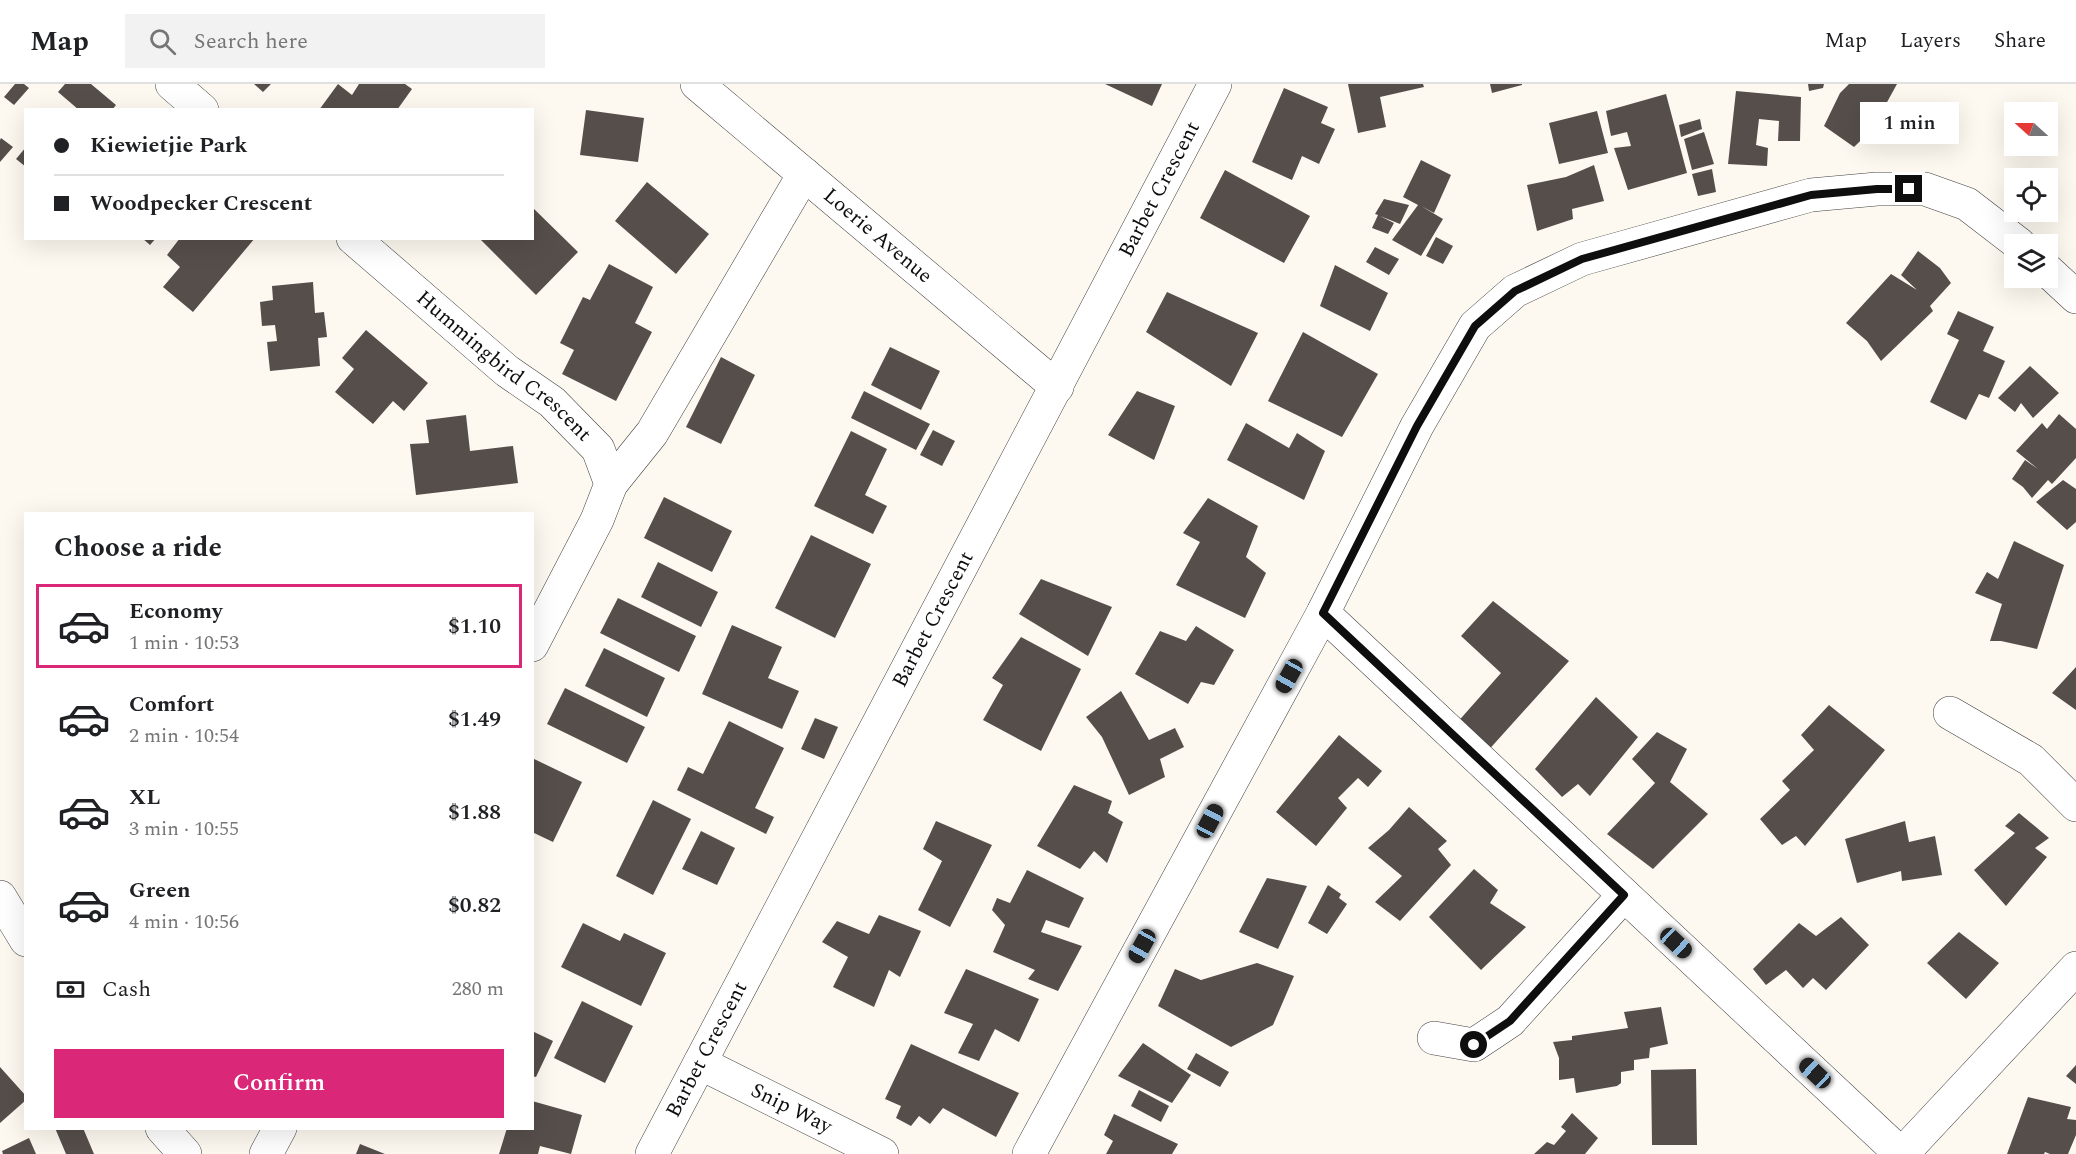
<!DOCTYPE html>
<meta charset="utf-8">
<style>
:root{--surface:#fff;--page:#f2f2f2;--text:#202124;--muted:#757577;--line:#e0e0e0;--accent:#db2777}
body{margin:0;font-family:Spectral,serif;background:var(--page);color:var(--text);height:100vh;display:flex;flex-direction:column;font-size:22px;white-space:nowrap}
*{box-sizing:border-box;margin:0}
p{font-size:20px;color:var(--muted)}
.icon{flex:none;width:33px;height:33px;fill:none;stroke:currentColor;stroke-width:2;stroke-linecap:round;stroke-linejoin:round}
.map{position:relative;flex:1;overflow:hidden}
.side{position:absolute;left:24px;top:428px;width:510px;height:618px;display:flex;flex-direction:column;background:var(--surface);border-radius:0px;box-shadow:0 6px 24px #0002}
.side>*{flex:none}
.hud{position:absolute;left:24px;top:24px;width:510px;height:132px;border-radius:0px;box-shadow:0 6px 24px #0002;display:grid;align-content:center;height:132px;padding:0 30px;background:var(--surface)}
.needle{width:39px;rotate:291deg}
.fabs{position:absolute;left:2004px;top:18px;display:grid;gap:12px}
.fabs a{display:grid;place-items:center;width:54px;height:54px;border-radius:0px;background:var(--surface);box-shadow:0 6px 24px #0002;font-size:30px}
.end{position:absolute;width:27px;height:27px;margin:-14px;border:8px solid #0e0e0e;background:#fff;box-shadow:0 0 0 3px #fff}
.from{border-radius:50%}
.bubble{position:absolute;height:42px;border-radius:0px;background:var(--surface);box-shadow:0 6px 24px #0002;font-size:20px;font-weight:600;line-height:42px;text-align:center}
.car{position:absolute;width:18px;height:36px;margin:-18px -9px;border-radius:8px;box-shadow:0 0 4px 2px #0007;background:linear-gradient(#222 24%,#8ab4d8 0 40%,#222 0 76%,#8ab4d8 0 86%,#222 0)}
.hud b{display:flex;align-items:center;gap:21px;height:57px;font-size:22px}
.hud b+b{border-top:2px solid var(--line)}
.hud i{width:15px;height:15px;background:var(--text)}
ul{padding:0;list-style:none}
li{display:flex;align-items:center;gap:18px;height:84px;margin:0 12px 9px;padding:0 18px;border:3px solid transparent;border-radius:0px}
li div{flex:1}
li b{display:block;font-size:22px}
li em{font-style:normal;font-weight:600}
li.active{border-color:var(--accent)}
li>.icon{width:54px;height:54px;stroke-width:1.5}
h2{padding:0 30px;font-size:27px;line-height:72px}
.pay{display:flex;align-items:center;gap:15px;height:66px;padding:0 30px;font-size:22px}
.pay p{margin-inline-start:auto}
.action{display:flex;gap:12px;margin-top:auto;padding:12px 30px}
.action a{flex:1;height:69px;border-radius:0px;background:var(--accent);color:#fff;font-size:24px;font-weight:600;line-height:69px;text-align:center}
header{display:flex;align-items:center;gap:36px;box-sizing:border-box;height:84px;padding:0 30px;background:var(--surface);border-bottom:2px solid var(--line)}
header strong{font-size:28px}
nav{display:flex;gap:33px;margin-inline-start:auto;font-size:21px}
.search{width:420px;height:54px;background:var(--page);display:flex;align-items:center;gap:15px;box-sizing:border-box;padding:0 21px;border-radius:0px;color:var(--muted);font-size:22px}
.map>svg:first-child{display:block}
.building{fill:#564e4b}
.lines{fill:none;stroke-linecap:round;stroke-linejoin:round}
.minor-casing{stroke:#414141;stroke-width:34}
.minor{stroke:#fff;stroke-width:33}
.route{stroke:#0e0e0e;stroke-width:8}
.labels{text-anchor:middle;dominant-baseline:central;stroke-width:6;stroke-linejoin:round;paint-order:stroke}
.street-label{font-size:21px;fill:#0e0e0e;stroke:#fff}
</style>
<header>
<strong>Map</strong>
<div class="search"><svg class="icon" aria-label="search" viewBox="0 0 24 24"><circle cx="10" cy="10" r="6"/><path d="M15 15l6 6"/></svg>Search here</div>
<nav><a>Map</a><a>Layers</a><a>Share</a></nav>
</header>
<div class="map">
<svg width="2076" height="1070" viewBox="0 0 2076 1070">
<rect width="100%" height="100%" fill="#fef9f0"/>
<path class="building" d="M15,0h9l5,4 -15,17 -10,-8z
M65,0h26l25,21 -4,5h-33l-21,-18z
M254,0h17l-8,8z
M338,0l14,11 7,-11h46l7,5 -15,21h-78z
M1105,0h57l-10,22z
M1348,0h75l1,3 -44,10 6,30 -28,6z
M1490,0h32v1l-30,8z
M1808,0h16l-1,4 -14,3z
M1849,0h48l-11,20v12l-32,31 -30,-21 16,-33z
M1284,4l44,19 -7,16 14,6 -16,35 -17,-8 -10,24 -40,-18z
M1736,7l65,6 -1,44h-22l1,-20 -20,-2 -3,26 12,3 -1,18 -39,-2z
M1666,10l21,79 -59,17 -14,-42 17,-2 -4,-14 -16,4 -5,-25z
M586,26l58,8 -6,44 -58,-7z
M1597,27l11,42 -49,11 -10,-41z
M1700,35l2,10 -21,8 -2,-12z
M1704,48l10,32 -22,6 -8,-31z
M1,54l12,9 -13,15v-22z
M26,63v20l-10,-8z
M1421,76l30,15 -17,38 -13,-7 22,13 -22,37 -29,-16 26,-35 -15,-8z
M1594,81l10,36 -32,8 1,10 -36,12 -10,-46 39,-8z
M1712,85l4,23 -18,4 -6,-22z
M1225,86l85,46 -26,47 -84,-45z
M647,98l62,52 -33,40 -61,-53z
M1384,115l25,6 -9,19 -20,-8 14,7 -6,11 -16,-6 6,-13 -3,-1z
M532,123l46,45 -42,43 -57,-57h53z
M1436,153l17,9 -10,18 -17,-8z
M142,154h14l-6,7z
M180,154l14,2 1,-2h60l-62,74 -30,-25 17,-20 -13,-12z
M1375,163l24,12 -10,16 -23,-13z
M1918,167l22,17 11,15 -21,23 3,5 -52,50 -14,-20 -21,-18 45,-49 26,16 -16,-15z
M609,180l44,23 -18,36 17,9 -36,69 -54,-27 12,-24 -14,-7 23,-46 7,3z
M1335,181l53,28 -18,38 -50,-25z
M313,198l2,31 9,-1 3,25 -9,1 2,28 -50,5 -3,-29 10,-1 -2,-16 -13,1 -2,-24 13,-2 -1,-14z
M1167,208l91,41 -27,53 -85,-54z
M1958,227l36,16 -11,24 22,10 -16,37 -10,-4 -13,26 -36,-18 29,-62 -12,-6z
M366,246l62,53 -24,28 -11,-10 -20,23 -38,-32 19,-23 -12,-11z
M1303,248l75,42 -36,63 -74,-36z
M890,263l50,24 -19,39 -50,-25z
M721,273l34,18 -34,69 -35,-17z
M2030,282l29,27 -26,25 -12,-15 -6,9 -17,-14z
M864,307l66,33 -14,26 -65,-32z
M1137,307l38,15 -21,54 -46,-25z
M2059,330l17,15v29l-24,26 -4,-4 -16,18 -9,-11 -11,-8 13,-19 13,9 -22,-18 26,-28 5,6z
M466,331l4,36 43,-5 5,37 -102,12 -6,-51 19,-1 -3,-23z
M1246,339l43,25 8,-15 28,18 -21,49 -77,-40z
M933,346l22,11 -13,25 -22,-11z
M851,347l36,18 -22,46 22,11 -14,28 -59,-28z
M2063,396l13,9v33l-9,8 -31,-28z
M664,413l68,34 -20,41 -68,-34z
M1208,414l50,28 -12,31 20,16 -21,45 -69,-33 24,-43 -17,-9z
M811,451l60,29 -36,74 -60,-30z
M2014,457l50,24 -27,84 -36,-8h-11l12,-37 -27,-11 12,-21 11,7z
M658,478l60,30 -17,35 -60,-30z
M1041,495l71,28 -24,49 -69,-42z
M618,514l78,38 -17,36 -79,-39z
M1493,517l76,60 -84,93 -30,-29 46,-52 -40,-37z
M732,541l50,22 -14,31 31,13 -17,38 -80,-35z
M1196,542l38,24 -20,35 -13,-3 -13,22 -53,-30 25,-43 26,10z
M1021,553l60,32 -40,82 -58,-31 20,-35 -11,-7z
M604,564l61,30 -18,39 -62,-31z
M2076,583v43l-24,-17z
M565,604l80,39 -18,36 -80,-39z
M1121,607l28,49 26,-12 9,19 -24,12 5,18 -36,18 -27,-58 -16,-20z
M1596,613l42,40 -48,59 -12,-12 -16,13 -27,-28z
M1829,621l56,45 -80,96 -9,-10 -14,9 -22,-26 30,-29 -8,-9 32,-31 -13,-15z
M815,634l23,9 -14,32 -23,-10z
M729,637l55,27 -29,60 19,9 -8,17 -89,-44 11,-23 15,7z
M1657,648l30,17 -17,33 38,32 -55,55 -46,-35 48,-51 -23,-24z
M1339,651l43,36 -14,16 -10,-9 -20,20 9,10 -31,38 -40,-34z
M532,674l50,24 -29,60 -21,-10z
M1074,701l38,16 -4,12 15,9 -16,41 -13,-12 -14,18 -43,-23z
M653,716l38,19 -38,76 -37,-19z
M1409,723l38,34 -9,8 13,16 -51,56 -25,-19 27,-26 -34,-28 21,-18z
M2019,729l30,25 -14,10 12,9 -41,49 -32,-36 41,-37 -10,-7z
M936,737l56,24 -42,82 -32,-17 24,-49 -19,-12z
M1905,737l4,21 26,-6 7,39 -40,6 -1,-10 -44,12 -12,-44z
M701,747l34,17 -18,37 -35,-16z
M1474,785l24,21 -8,13 36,24 -45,43 -52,-53z
M1027,786l57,28 -15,30 -23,-8 -5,12 41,14 -24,45 -30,-12 7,-9 -42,-18 12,-27 -13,-15 5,-12 13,5z
M1267,794l40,8 -29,63 -39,-17z
M1328,801l13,9 -2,4 8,6 -20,30 -19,-11z
M879,831l42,16 -21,46 -11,-7 -15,37 -41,-20 15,-30 -26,-15 15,-21 32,13z
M1841,833l28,28 -43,45 -13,-12 -10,10 -17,-18 -20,15 -13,-16 46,-46 17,13z
M583,839l37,18 4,-8 42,20 -25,53 -80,-39z
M1959,848l40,31 -33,36 -39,-36z
M1257,879l37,13 -21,49 -42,22 -73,-41 17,-37 26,11z
M966,885l73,30 -20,43 -24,-13 -16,32 -21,-8 15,-29 -29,-11z
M582,917l51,25 -28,57 -51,-25z
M1661,923l7,37 -18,4 -1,10 -15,2v10l-13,2v11l-4,3 -41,7 -2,-15 -15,2v-22l-6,-16 19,-2v-4l56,-8 -4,-16z
M532,947l21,10 -17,36 -4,-1z
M1143,959l48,32 -19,28 -54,-27z
M911,960l108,49 -23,44 -53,-29 -13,16 -11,-8 -8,10 -15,-8 5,-12 -16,-7z
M1196,969l33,19 -9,15 -33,-18z
M2076,981v19l-10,-8z
M0,983l26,29v4l-26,23z
M1696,985l1,76h-45l-1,-75z
M1139,1006l30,16 -8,16 -30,-16z
M2028,1013l43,10 -4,12 9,1v15l-8,19h-18l-5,-2 -1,2h-37z
M532,1017l50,14 -11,39 -31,-8 -2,8h-39l8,-26h25z
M1572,1029l26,25 -13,16h-51l13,-12 7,3 12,-14 -5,-4z
M1114,1030l64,30 -6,10h-66l7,-13 -9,-6z
M55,1044h28l11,26h-28z
M29,1054l7,16h-33l-1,-3z
M360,1060l25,10h-29z"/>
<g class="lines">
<defs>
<g id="minor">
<path d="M172,0l30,26"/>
<path id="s1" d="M697,0l360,303"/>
<path id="s2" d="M353,154l154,133 45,31 46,47 13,35 -14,36 -65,125"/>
<path d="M2048,187l28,26"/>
<path d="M611,400l41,-51 152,-259"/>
<path d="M1323,529l578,541"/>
<path d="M1950,629l81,47 45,45"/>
<path d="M0,813l26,43"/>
<path d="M1434,954l40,7 36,-24 114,-126"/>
<path id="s3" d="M700,979l182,91"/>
<path d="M162,1044l23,26"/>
<path d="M266,1070l14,-26"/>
<path id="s4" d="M652,1070l563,-1070"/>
<path d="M1029,1070l294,-541 94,-187 58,-100 40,-35 67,-32 229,-64 66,-6h48l42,15 52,40"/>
<path d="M1902,1070l174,-186"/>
</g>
</defs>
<use href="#minor" class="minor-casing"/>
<use href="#minor" class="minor"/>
</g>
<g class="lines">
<path class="route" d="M1474,961l36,-24 114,-126 -301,-282 94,-187 58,-100 40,-35 67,-32 229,-64 66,-6h32"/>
</g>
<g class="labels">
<g class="street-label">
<text stroke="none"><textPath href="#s4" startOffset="1090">Barbet Crescent</textPath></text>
<text stroke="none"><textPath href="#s1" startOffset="236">Loerie Avenue</textPath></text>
<text stroke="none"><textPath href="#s2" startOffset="198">Hummingbird Crescent</textPath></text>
<text stroke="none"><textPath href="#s4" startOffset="604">Barbet Crescent</textPath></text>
<text stroke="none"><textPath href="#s4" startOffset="118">Barbet Crescent</textPath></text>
<text stroke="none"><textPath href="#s3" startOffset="102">Snip Way</textPath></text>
</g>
</g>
</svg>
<div class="fabs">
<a><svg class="needle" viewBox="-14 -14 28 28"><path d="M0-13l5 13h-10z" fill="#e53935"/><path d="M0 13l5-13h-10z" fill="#757577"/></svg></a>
<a><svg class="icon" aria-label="locate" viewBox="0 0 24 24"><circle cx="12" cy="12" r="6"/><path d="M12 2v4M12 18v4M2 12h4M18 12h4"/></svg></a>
<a><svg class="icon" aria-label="layers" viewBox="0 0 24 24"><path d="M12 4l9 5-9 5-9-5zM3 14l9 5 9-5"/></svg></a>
</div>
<i class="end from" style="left:1474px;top:961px"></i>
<i class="end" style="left:1909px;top:105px"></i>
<div class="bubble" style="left:1860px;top:18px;width:99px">1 min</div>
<i class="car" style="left:1289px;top:592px;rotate:209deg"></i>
<i class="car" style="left:1210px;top:737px;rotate:28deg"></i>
<i class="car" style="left:1676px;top:859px;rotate:133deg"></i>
<i class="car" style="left:1142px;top:862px;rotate:209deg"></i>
<i class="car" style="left:1815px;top:989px;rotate:313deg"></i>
<div class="hud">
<b><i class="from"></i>Kiewietjie Park</b>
<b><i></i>Woodpecker Crescent</b>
</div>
<section class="side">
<h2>Choose a ride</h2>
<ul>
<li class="active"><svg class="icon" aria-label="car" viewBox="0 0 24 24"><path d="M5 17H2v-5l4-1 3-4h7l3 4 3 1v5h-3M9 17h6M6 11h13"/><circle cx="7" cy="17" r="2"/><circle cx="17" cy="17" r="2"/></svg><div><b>Economy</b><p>1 min · 10:53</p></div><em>$1.10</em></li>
<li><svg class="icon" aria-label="car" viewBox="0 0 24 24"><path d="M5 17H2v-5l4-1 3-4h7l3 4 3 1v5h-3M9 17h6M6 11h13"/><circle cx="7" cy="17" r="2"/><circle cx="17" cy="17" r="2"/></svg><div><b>Comfort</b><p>2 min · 10:54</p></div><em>$1.49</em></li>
<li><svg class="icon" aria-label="car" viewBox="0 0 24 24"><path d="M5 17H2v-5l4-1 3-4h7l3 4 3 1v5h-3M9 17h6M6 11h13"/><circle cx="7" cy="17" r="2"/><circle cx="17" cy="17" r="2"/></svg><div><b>XL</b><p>3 min · 10:55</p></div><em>$1.88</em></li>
<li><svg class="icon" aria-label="car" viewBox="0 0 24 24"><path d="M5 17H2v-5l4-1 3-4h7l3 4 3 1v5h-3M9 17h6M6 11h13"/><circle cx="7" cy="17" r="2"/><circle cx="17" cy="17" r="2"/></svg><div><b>Green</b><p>4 min · 10:56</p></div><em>$0.82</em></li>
</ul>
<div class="pay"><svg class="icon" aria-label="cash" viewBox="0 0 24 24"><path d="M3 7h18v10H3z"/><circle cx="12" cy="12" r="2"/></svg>Cash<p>280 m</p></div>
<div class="action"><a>Confirm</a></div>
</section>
</div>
